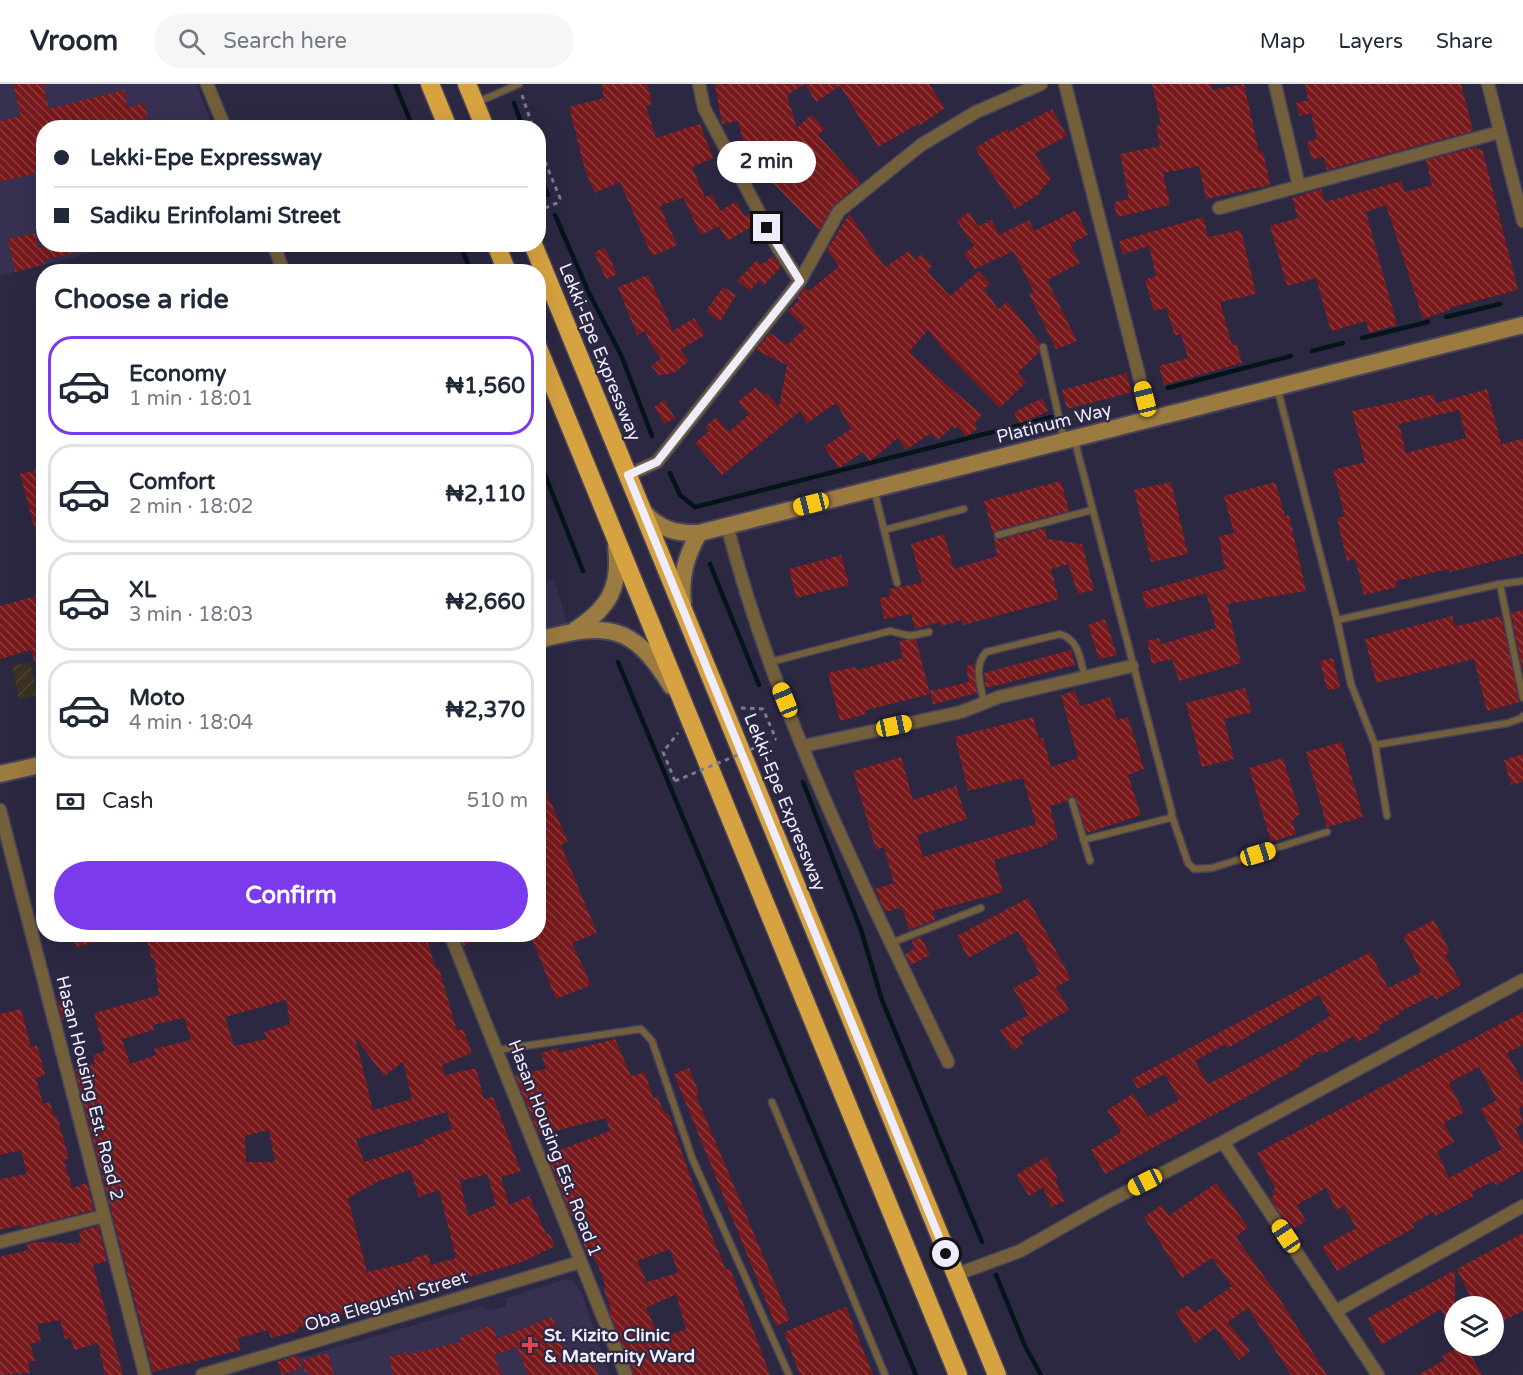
<!DOCTYPE html>
<meta charset="utf-8">
<style>
:root{--surface:#fff;--page:#f6f6f7;--text:#1f2937;--muted:#747a83;--line:#e0e1e3;--accent:#7c3aed}
body{margin:0;font-family:"Varela Round",sans-serif;background:var(--page);color:var(--text);height:100vh;display:flex;flex-direction:column;font-size:22px;white-space:nowrap}
*{box-sizing:border-box;margin:0}
p{font-size:20px;color:var(--muted)}
.icon{flex:none;width:33px;height:33px;fill:none;stroke:currentColor;stroke-width:2;stroke-linecap:round;stroke-linejoin:round}
.map{position:relative;flex:1;overflow:hidden}
.details{position:absolute;left:36px;top:180px;width:510px;height:678px;display:flex;flex-direction:column;background:var(--surface);border-radius:24px;box-shadow:0 6px 24px #0002}
.details>*{flex:none}
.banner{position:absolute;left:36px;top:36px;width:510px;height:132px;border-radius:24px;box-shadow:0 6px 24px #0002;display:grid;align-content:center;height:132px;padding:0 18px;background:var(--surface)}
.buttons{position:absolute;left:1444px;top:1212px;display:grid;gap:12px}
.buttons a{display:grid;place-items:center;width:60px;height:60px;border-radius:50%;background:var(--surface);box-shadow:0 6px 24px #0002;font-size:30px}
.end{position:absolute;width:27px;height:27px;margin:-14px;border:8px solid #eeecfd;background:#111;box-shadow:0 0 0 3px #111}
.from{border-radius:50%}
.bubble{position:absolute;height:42px;border-radius:21px;background:var(--surface);box-shadow:0 6px 24px #0002;font-size:20px;font-weight:700;line-height:42px;text-align:center}
.car{position:absolute;width:18px;height:36px;margin:-18px -9px;border-radius:8px;box-shadow:0 0 4px 2px #0007;background:linear-gradient(#f5c518 24%,#345 0 40%,#f5c518 0 76%,#345 0 86%,#f5c518 0)}
.banner b{display:flex;align-items:center;gap:21px;height:57px;font-size:22px}
.banner b+b{border-top:2px solid var(--line)}
.banner i{width:15px;height:15px;background:var(--text)}
ul{padding:0;list-style:none}
li{display:flex;align-items:center;gap:18px;height:99px;margin:0 12px 9px;padding:0 6px;border:3px solid var(--line);border-radius:24px}
li div{flex:1}
li b{display:block;font-size:22px}
li em{font-style:normal;font-weight:700}
li.active{border-color:var(--accent)}
li>.icon{width:54px;height:54px;stroke-width:1.5}
h2{padding:0 18px;font-size:27px;line-height:72px}
.pay{display:flex;align-items:center;gap:15px;height:66px;padding:0 18px;font-size:22px}
.pay p{margin-inline-start:auto}
.button{display:flex;gap:12px;margin-top:auto;padding:12px 18px}
.button a{flex:1;height:69px;border-radius:36px;background:var(--accent);color:#fff;font-size:24px;font-weight:700;line-height:69px;text-align:center}
header{display:flex;align-items:center;gap:36px;box-sizing:border-box;height:84px;padding:0 30px;background:var(--surface);border-bottom:2px solid var(--line)}
header strong{font-size:28px}
nav{display:flex;gap:33px;margin-inline-start:auto;font-size:21px}
.search{width:420px;height:54px;background:var(--page);display:flex;align-items:center;gap:15px;box-sizing:border-box;padding:0 21px;border-radius:33px;color:var(--muted);font-size:22px}
.map>svg:first-child{display:block}
.built{fill:#373051}
.industrial{fill:url(#industrial-furrows)}
.lines{fill:none;stroke-linecap:round;stroke-linejoin:round}
.stream{stroke:#041519;stroke-width:4.5}
.building{fill:url(#building-back-hatch);fill-rule:evenodd}
.lane-casing{stroke:#47435c;stroke-width:9}
.street-casing{stroke:#47435c;stroke-width:15}
.secondary-casing{stroke:#47435c;stroke-width:20}
.highway-casing{stroke:#47435c;stroke-width:21}
.path{stroke:#7d7a90;stroke-width:3;stroke-dasharray:4.5 4.5;stroke-linecap:butt}
.lane{stroke:#745f3b;stroke-width:6}
.street{stroke:#745f3b;stroke-width:12}
.secondary{stroke:#9c7b40;stroke-width:16}
.highway{stroke:#d7a340;stroke-width:18}
.path-bridge{stroke:#7d7a90;stroke-width:3;stroke-dasharray:4.5 4.5;stroke-linecap:butt}
.route{stroke:#eeecfd;stroke-width:8}
.health-dot{fill:#e0444e;stroke:#2c2842;stroke-width:2}
.labels{text-anchor:middle;dominant-baseline:central;stroke-width:4.5;stroke-linejoin:round;paint-order:stroke}
.street-label{font-size:18px;fill:#eeecfd;stroke:#2c2842}
.poi-label{font-size:18px;font-weight:bold;fill:#eeecfd;stroke:#2c2842;text-anchor:start}
</style>
<header>
<strong>Vroom</strong>
<div class="search"><svg class="icon" aria-label="search" viewBox="0 0 24 24"><circle cx="10" cy="10" r="6"/><path d="M15 15l6 6"/></svg>Search here</div>
<nav><a>Map</a><a>Layers</a><a>Share</a></nav>
</header>
<div class="map">
<svg width="1523" height="1291" viewBox="0 0 1523 1291">
<defs>
<pattern id="industrial-furrows" width="10" height="10" patternUnits="userSpaceOnUse" patternTransform="scale(1.5)"><rect width="10" height="10" fill="#3b3222"/><path d="M-1 1l2-2M0 10L10 0M9 11l2-2" fill="none" stroke="#4e4638"/></pattern>
<pattern id="building-back-hatch" width="6" height="6" patternUnits="userSpaceOnUse" patternTransform="scale(1.5)"><rect width="6" height="6" fill="#78191c"/><path d="M-1 5l2 2M0 0l6 6M5-1l2 2" fill="none" stroke="#8c3b3e"/></pattern>
</defs>
<rect width="100%" height="100%" fill="#2c2842"/>
<path class="built" d="M0,0h196l17,43 -169,1v116l78,1 -122,31z
M554,495l14,47 -29,9v-51z
M567,1195l6,2 8,11 29,83h-321l-3,-13 194,-56 10,5 16,-5 1,-8z"/>
<path class="industrial" d="M30,578l8,32 -19,6 -7,-34z"/>
<g class="lines">
<path class="stream" d="M395,0l18,44
M514,19l9,25
M538,86l10,25
M555,131l33,76 34,66 30,79
M460,160l11,28
M1446,233l54,-13
M1362,254l66,-16
M1312,267l31,-8
M1168,304l123,-32
M538,373l45,114
M670,389l10,22 15,12 357,-90
M710,480l49,121
M618,578l298,713
M803,698l58,148 21,70 100,242
M996,1191l29,71 16,29"/>
</g>
<path class="building" d="M13,0h30l6,25 75,-19 4,18 16,-5 4,15 -17,4 2,6h-89v43l-44,11v-61l21,-5z
M601,0h46l5,20 -6,2 10,32 44,-14 13,34 -21,9 13,30 7,-3 8,17 16,-10 8,15 5,-2 6,11 -28,16 -7,-13 2,-3 -21,10 -18,-38 -23,9 17,39 -25,11 -32,-74 -25,11 -10,-23 -16,-63 35,-9z
M715,0h214l16,24 -26,18 -1,-2 -40,23 -38,-61 -24,16 -11,-18 -18,11 10,33 14,-13 14,14 -7,6 43,48 -27,22 -15,25 -61,-62 -10,-22 -3,1 -7,-26 -16,3z
M1152,0h59l1,6 32,-6 15,68 4,-1 7,34 -64,14 -7,-33 -36,7 7,32 -53,12 -3,-15 15,-3 -9,-45 40,-8 -4,-20 5,-1z
M1305,0h156l12,47 -146,39 -4,-13 -11,3 -5,-18 10,-3 -6,-26 -11,3 -4,-13 12,-3z
M1052,25l15,27 -32,17 16,26 -11,12 1,2 -26,16 -40,-61 32,-19 2,3z
M1476,63l1,3 5,-2 36,142 -69,18 1,2 -27,9 -37,-114 -20,7 31,113 -28,8 -3,-12 -35,10 -15,-53 -29,8 -17,-60 28,-8 -6,-20 29,-9 4,13 76,-21 4,11 27,-7 -6,-25z
M1076,126l12,25 -18,9 10,19 -33,17 30,61 -21,8 -27,-55 5,-2 -21,-41 -38,18 -11,-15 10,-8 -17,-25 12,-9 9,14 14,-6 7,15 30,-15 5,11z
M849,130l36,53 24,-16 6,9 7,-6 10,12 -5,5 23,25 29,-25 11,13 -6,5 14,20 9,-7 33,41 -1,9 -21,21 8,9 -26,26 -51,-52 -21,-26 -19,22 73,63 -8,8 4,5 -12,9 -8,-11 -3,3 -2,-3 -15,14 -7,-7 -25,17 -8,-12 -28,23 -7,-9 -24,16 -15,-21 27,-18 -15,-26 -29,20 -7,-12 -78,64 -27,-32 14,-12 -4,-4 11,-10 13,15 20,-18 -11,-12 18,-15 7,8 4,-2 12,14 8,-42 -31,-15 14,-17 17,12 18,-17 -17,-17 11,-11 -2,-2 8,-10 4,3 30,-25 -12,-16z
M1203,133l5,20 33,-7 15,64 -36,8 12,43 5,-1 5,19 -78,22 -5,-19 29,-8 -7,-24 -6,2 -9,-28 -12,3 -9,-31 11,-4 -7,-30 -26,8 -4,-13z
M35,149l4,16 17,-5h33v5l-45,11 1,4 -30,8 -7,-33z
M605,164l12,26 -11,5 -12,-27z
M773,172l8,11 -17,18 -5,-5 -9,11 -13,-10 20,-21 4,5z
M648,191l25,56 21,-13 11,17 -25,15 9,11 -15,12 -12,2h-3l-8,-9 10,-8 -9,-11 -7,-16 -8,4 -19,-48z
M723,203l13,8 -16,27 -14,-11z
M1126,289l6,19 -65,17 -5,-19z
M1487,305l14,55 22,-5v115l-73,18 -1,-3 -54,12 2,6 -33,8 -9,-36 -8,2 -10,-43 8,-2 -12,-46 32,-8 -13,-51 82,-17 2,9zM1459,326l7,28 -60,15 -7,-29z
M1042,314l6,13 -29,13 -5,-12z
M664,316l11,18 -10,6 -11,-17z
M44,384v80l-4,1 -20,-75z
M1061,397l8,30 -72,19 -4,4 -9,-33z
M1171,398l17,72 -37,8 -17,-72z
M1275,398l10,34 4,-1 17,76 -79,13 14,59 -62,18 -7,-22 -20,5 -5,-23 12,-3 2,6 55,-16 -10,-35 -60,16 -4,-17 83,-23 -6,-33 15,-3 -10,-37z
M1045,444l2,11 35,5 12,46 -16,4 -10,-30 -17,5 8,30 -96,26 -1,-5 -21,6 -1,-4 -25,7 -4,-15 -27,5 -4,-21 10,-2 -1,-7 33,-6 -11,-39 33,-10 10,35 43,-13 -3,-18 5,2z
M841,471l8,30 -53,13 -7,-29z
M44,510v87h-4l-9,-31 -31,9v-53z
M1523,526v61l-12,-58z
M1452,532l3,10 46,-10 19,86 -33,9 -13,-52 -98,24 -11,-44z
M1105,535l12,36 -18,4 -11,-34z
M904,556h12l14,54 -64,16 1,4 -27,7 -12,-48 26,-6 3,3 46,-12 -4,-16z
M1071,566l4,15 -89,23 -2,-15z
M1333,574l7,30 -13,2 -7,-29z
M974,580l3,29 -44,11 -3,-13 39,-9 -3,-16z
M1245,604l7,24 -28,7 10,40 -32,8 -16,-64z
M1075,607l5,15 30,-9 7,23 11,-3 16,52 -16,6 13,40 -54,18 -12,-36 -5,-1 -3,5 -17,5 8,33 -11,3 1,3 -54,15 9,32 -70,19 2,9 -26,10 -7,-23 -17,5 -10,-23 19,-6 -10,-36 -8,3 -23,-79 48,-14 12,43 43,-14 11,33 -50,16 6,22 113,-33 -13,-46 -55,13 -13,-54 78,-20 6,22 4,-1 8,29 27,-9 -17,-63z
M1342,658l21,75 -36,10 -21,-75z
M1523,670v28l-12,3 -7,-25z
M1283,674l17,56 -8,7 4,13 -25,8 -22,-74z
M538,689l30,69 -7,3 36,88 -25,10 19,42 -35,14 -26,-65h8v-70l8,-3 -8,-18z
M1028,814l43,81 -15,8 13,23 -49,28 3,6 -10,7 -13,-21 28,-15 -15,-27 27,-14 -22,-43 -50,27 -11,-22z
M1434,836l16,32 -5,3 17,29 -26,16 -3,-5 -34,17 1,2 -21,11 2,4 -24,13 -4,-6 -30,18 -3,-3 -20,12 1,3 -53,30 -143,78 -14,-24 30,-18 -14,-22 26,-16 15,23 31,-17 -14,-26 -27,15 -6,-10 238,-127 18,36 33,-16 -18,-36zM1319,911l11,21 -41,26 -81,42 -13,-23 30,-17 3,4z
M73,850h36l1,4 -34,9z
M146,850h198l1,5 17,-5h63l11,35 3,-1 18,63 6,-2 9,24 -30,12 3,10 31,-7 8,31 9,-2 28,74 -20,6 8,28 20,-9 17,38 3,-1 6,13 -33,16 -151,42 1,3 -34,8 -40,13 1,3 -28,7 -3,-8 -30,8 2,12 -87,22 -78,-302 20,-6 -2,-9 12,-4 -11,-38 65,-18 -5,-37h-3zM286,916l4,24 -26,8 3,7 -33,7 -9,-29zM184,934l7,22 -37,9 2,6 -26,9 -8,-25 32,-9 -1,-5zM355,953l29,39 19,-14 9,37 -39,11zM447,1028l5,17 -29,11 1,3 -60,19 -8,-23zM269,1046l6,32h-29l-1,-26zM410,1086l9,27 20,-7 17,68 -25,7 -3,-11 -15,4 1,3 -47,11 -19,-74 29,-16zM487,1090l9,31 -28,11 -8,-35z
M459,850h30l-26,12z
M921,853l9,18 -19,10 -6,-11 9,-5 -2,-8z
M65,915l5,19 -8,2 -4,-19z
M21,925l10,38 6,-2 8,30 -9,3 7,26 7,-2 4,14h3l12,43h-5l8,29 15,-5 7,27 -71,18 -5,-3 -18,5v-51l27,-5 -6,-24 -21,5v-141z
M1523,928v33l-16,8 16,29v24l-4,2 4,15 -8,5 8,15v27l-27,15 -2,-4 -22,11 2,4 -39,20 -1,-4 -22,12 2,4 -77,43 -15,-24 34,-19 -12,-22 -8,4 -10,-22 -29,17 9,16 -15,9 -21,-32 4,-3 -2,-4 3,-3 -18,-35zM1479,983l18,33 -16,9 21,40 -53,29 -12,-27 17,-9 -10,-19 20,-11 -15,-29z
M615,955l16,37 14,-4 8,26 4,-2 8,18 3,-1 38,108 20,49 4,-2 40,107h-136l-26,-66 3,-1 -8,-20 3,-1 -8,-22 -9,-15 -3,2 -11,-35 -3,1 -25,-63 63,-24 -4,-13 -67,17 -24,-60 31,-6 -5,-16 17,-5 1,5zM670,1165l8,24 -31,9 -10,-21zM676,1210l10,35 -26,10 -14,-31z
M689,984l10,25 -3,2 94,225 -14,6 -102,-252z
M1046,1073l12,22 -3,1 10,21 -14,6 -8,-20 -14,9 -13,-21z
M1216,1099l32,44 -12,10 40,56 51,82h-36l-43,-67 -20,14 22,29 -11,9 -24,-32 -20,15 -19,-31 12,-7 6,8 38,-27 -20,-28 -30,20 -38,-61 18,-12 7,11z
M98,1142l9,35 -14,4 30,110h-18l-7,-32 -24,7 -3,-12 -6,1 -5,-19 -23,4 4,17 -11,3 5,17 -7,1 2,11 -30,2v-118l28,-7 -1,-6 9,-2 45,1 -2,-12z
M1523,1149v78l-29,14v-19h-19l-18,-37z
M1455,1186v65l-14,-26 -60,36 -13,-27z
M846,1223l27,68h-73l-16,-43z
M552,1233l18,46 20,-8 8,20h-70l-11,-28 -23,8 8,20h-109l-4,-18 17,-5v3l55,-13 -2,-4 33,-13 5,14z
M1461,1262h5l16,29h-64l26,-15 -2,-4z
M328,1269l6,22h-24l-1,-4 -4,1 -3,-12z
M297,1271l5,13 -20,7 -5,-13z"/>
<g class="lines">
<defs>
<path id="lane" d="M478,18l41,-18
M1043,263l21,93
M1277,303l60,233 163,-36 23,-3
M1074,354l98,375 -2,5 -87,22
M874,405l23,94
M884,446l80,-21
M998,451l94,-25
M1500,500l23,114
M1337,536l14,64 24,61 133,-22 14,-5 1,-2
M770,578l120,-31 20,5 19,-4
M984,619c-3,-18 -11,-36 2,-51l74,-18c19,6 20,25 25,43
M1375,661l12,71
M1072,717l18,60
M1172,732l16,47 6,6 18,-1 115,-36
M891,859l90,-35
M497,966l144,-21 11,12 40,117 97,217
M772,1018l113,273"/>
<path id="street" d="M207,0l18,44
M699,0l5,24 74,140 22,33
M1065,0l85,335
M1275,0l24,102
M1488,0l35,137
M1219,124l281,-76
M273,160l11,28
M628,391l29,-13 143,-181 39,-70 82,-66 55,-33 65,-28
M727,441c48,188 138,363 221,537
M804,662l157,-34 38,-15 133,-31
M0,726l145,565
M450,850l176,441
M1223,1058l155,233
M0,1158l104,-26
M955,1191l65,-24 85,-48 118,-61 300,-162
M1336,1227l187,-105
M202,1291l378,-113"/>
<path id="secondary" d="M644,428c15,17 32,22 55,21l824,-208
M683,519c-3,-26 3,-47 16,-70
M575,546c34,-22 46,-43 41,-83
M538,556c68,-18 95,-17 133,46
M0,690l44,-10"/>
<path id="highway" d="M430,0l18,44
M467,0l18,44
M496,160l11,28
M533,160l464,1131
M538,264l420,1027"/>
</defs>
<use href="#lane" class="lane-casing"/>
<use href="#street" class="street-casing"/>
<use href="#secondary" class="secondary-casing"/>
<use href="#highway" class="highway-casing"/>
<path class="path" d="M522,11l11,33
M538,61l22,53 -3,5 -19,8
M741,624l22,1 13,30
M675,697l-12,-29 15,-19"/>
<use href="#lane" class="lane"/>
<use href="#street" class="street"/>
<use href="#secondary" class="secondary"/>
<use href="#highway" class="highway"/>
<path class="path-bridge" d="M675,697l101,-42"/>
</g>
<g class="lines">
<path class="route" d="M767,144l33,53 -143,181 -29,13 318,779"/>
</g>
<path class="health-dot" d="M527 1252h6v6h6v6h-6v6h-6v-6h-6v-6h6z"/>
<g class="labels">
<g class="street-label">
<text transform="translate(600 268) rotate(68)">Lekki-Epe Expressway</text>
<text transform="translate(1054 339) rotate(-14)">Platinum Way</text>
<text transform="translate(785 718) rotate(68)">Lekki-Epe Expressway</text>
<text transform="translate(90 1004) rotate(76)">Hasan Housing Est. Road 2</text>
<text transform="translate(555 1064) rotate(69)">Hasan Housing Est. Road 1</text>
<text transform="translate(386 1217) rotate(-17)">Oba Elegushi Street</text>
</g>
<g class="poi-label">
<text x="544" y="1251">St. Kizito Clinic<tspan x="544" dy="21">&amp; Maternity Ward</tspan></text>
</g>
</g>
</svg>
<div class="buttons">
<a><svg class="icon" aria-label="layers" viewBox="0 0 24 24"><path d="M12 4l9 5-9 5-9-5zM3 14l9 5 9-5"/></svg></a>
</div>
<i class="end from" style="left:946px;top:1170px"></i>
<i class="end" style="left:767px;top:144px"></i>
<div class="bubble" style="left:717px;top:57px;width:99px">2 min</div>
<i class="car" style="left:1145px;top:315px;rotate:346deg"></i>
<i class="car" style="left:811px;top:420px;rotate:256deg"></i>
<i class="car" style="left:785px;top:616px;rotate:338deg"></i>
<i class="car" style="left:894px;top:642px;rotate:78deg"></i>
<i class="car" style="left:1258px;top:770px;rotate:73deg"></i>
<i class="car" style="left:1145px;top:1098px;rotate:243deg"></i>
<i class="car" style="left:1286px;top:1152px;rotate:326deg"></i>
<div class="banner">
<b><i class="from"></i>Lekki-Epe Expressway</b>
<b><i></i>Sadiku Erinfolami Street</b>
</div>
<section class="details">
<h2>Choose a ride</h2>
<ul>
<li class="active"><svg class="icon" aria-label="car" viewBox="0 0 24 24"><path d="M5 17H2v-5l4-1 3-4h7l3 4 3 1v5h-3M9 17h6M6 11h13"/><circle cx="7" cy="17" r="2"/><circle cx="17" cy="17" r="2"/></svg><div><b>Economy</b><p>1 min · 18:01</p></div><em>₦1,560</em></li>
<li><svg class="icon" aria-label="car" viewBox="0 0 24 24"><path d="M5 17H2v-5l4-1 3-4h7l3 4 3 1v5h-3M9 17h6M6 11h13"/><circle cx="7" cy="17" r="2"/><circle cx="17" cy="17" r="2"/></svg><div><b>Comfort</b><p>2 min · 18:02</p></div><em>₦2,110</em></li>
<li><svg class="icon" aria-label="car" viewBox="0 0 24 24"><path d="M5 17H2v-5l4-1 3-4h7l3 4 3 1v5h-3M9 17h6M6 11h13"/><circle cx="7" cy="17" r="2"/><circle cx="17" cy="17" r="2"/></svg><div><b>XL</b><p>3 min · 18:03</p></div><em>₦2,660</em></li>
<li><svg class="icon" aria-label="car" viewBox="0 0 24 24"><path d="M5 17H2v-5l4-1 3-4h7l3 4 3 1v5h-3M9 17h6M6 11h13"/><circle cx="7" cy="17" r="2"/><circle cx="17" cy="17" r="2"/></svg><div><b>Moto</b><p>4 min · 18:04</p></div><em>₦2,370</em></li>
</ul>
<div class="pay"><svg class="icon" aria-label="cash" viewBox="0 0 24 24"><path d="M3 7h18v10H3z"/><circle cx="12" cy="12" r="2"/></svg>Cash<p>510 m</p></div>
<div class="button"><a>Confirm</a></div>
</section>
</div>
